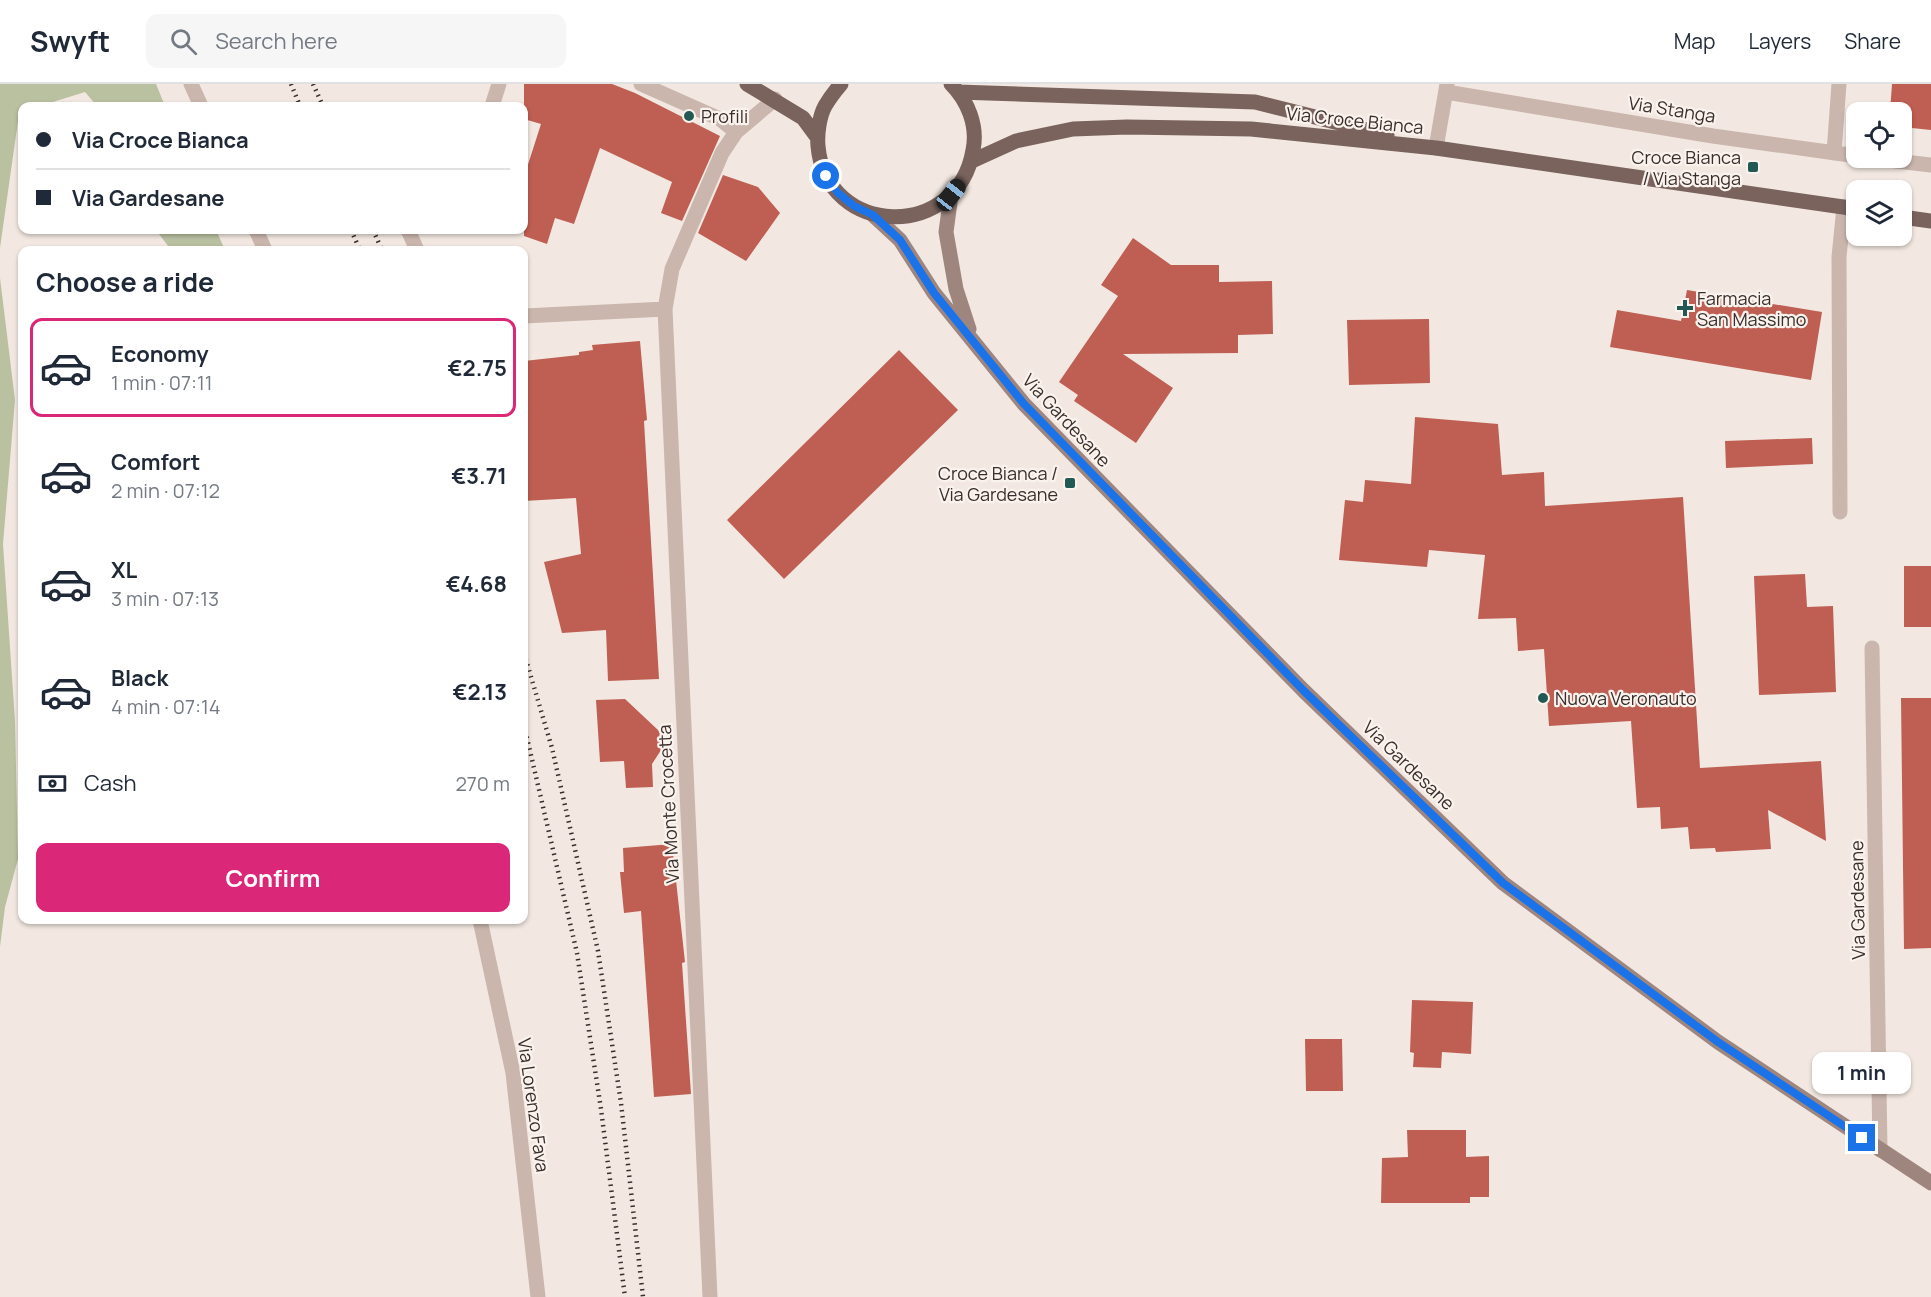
<!DOCTYPE html>
<meta charset="utf-8">
<style>
:root{--surface:#fff;--page:#f6f6f7;--text:#1f2937;--muted:#747a83;--line:#e0e1e3;--accent:#db2777}
body{margin:0;font-family:Manrope,sans-serif;background:var(--page);color:var(--text);height:100vh;display:flex;flex-direction:column;font-size:22px;white-space:nowrap}
*{box-sizing:border-box;margin:0}
p{font-size:20px;color:var(--muted)}
.icon{flex:none;width:33px;height:33px;fill:none;stroke:currentColor;stroke-width:2;stroke-linecap:round;stroke-linejoin:round}
.map{position:relative;flex:1;overflow:hidden}
.panel{position:absolute;left:18px;top:162px;width:510px;height:678px;display:flex;flex-direction:column;background:var(--surface);border-radius:12px;box-shadow:0 2px 4px #0004}
.panel>*{flex:none}
.guide{position:absolute;left:18px;top:18px;width:510px;height:132px;border-radius:12px;box-shadow:0 2px 4px #0004;display:grid;align-content:center;height:132px;padding:0 18px;background:var(--surface)}
.controls{position:absolute;left:1846px;top:18px;display:grid;gap:12px}
.controls a{display:grid;place-items:center;width:66px;height:66px;border-radius:12px;background:var(--surface);box-shadow:0 2px 4px #0004;font-size:30px}
.end{position:absolute;width:27px;height:27px;margin:-14px;border:8px solid #1a73e8;background:#fff;box-shadow:0 0 0 3px #fff}
.from{border-radius:50%}
.bubble{position:absolute;height:42px;border-radius:12px;background:var(--surface);box-shadow:0 2px 4px #0004;font-size:20px;font-weight:700;line-height:42px;text-align:center}
.car{position:absolute;width:18px;height:36px;margin:-18px -9px;border-radius:8px;box-shadow:0 0 4px 2px #0007;background:linear-gradient(#222 24%,#8ab4d8 0 40%,#222 0 76%,#8ab4d8 0 86%,#222 0)}
.guide b{display:flex;align-items:center;gap:21px;height:57px;font-size:22px}
.guide b+b{border-top:2px solid var(--line)}
.guide i{width:15px;height:15px;background:var(--text)}
ul{padding:0;list-style:none}
li{display:flex;align-items:center;gap:18px;height:99px;margin:0 12px 9px;padding:0 6px;border:3px solid transparent;border-radius:12px}
li div{flex:1}
li b{display:block;font-size:22px}
li em{font-style:normal;font-weight:700}
li.on{border-color:var(--accent)}
li>.icon{width:54px;height:54px;stroke-width:1.5}
h2{padding:0 18px;font-size:27px;line-height:72px}
.pay{display:flex;align-items:center;gap:15px;height:66px;padding:0 18px;font-size:22px}
.pay p{margin-inline-start:auto}
.button{display:flex;gap:12px;margin-top:auto;padding:12px 18px}
.button a{flex:1;height:69px;border-radius:12px;background:var(--accent);color:#fff;font-size:24px;font-weight:700;line-height:69px;text-align:center}
header{display:flex;align-items:center;gap:36px;box-sizing:border-box;height:84px;padding:0 30px;background:var(--surface);border-bottom:2px solid var(--line)}
header strong{font-size:28px}
nav{display:flex;gap:33px;margin-inline-start:auto;font-size:21px}
.search{width:420px;height:54px;background:var(--page);display:flex;align-items:center;gap:15px;box-sizing:border-box;padding:0 21px;border-radius:12px;color:var(--muted);font-size:22px}
.map>svg:first-child{display:block}
.green{fill:#bac1a1}
.building{fill:#bf5e52}
.lines{fill:none;stroke-linecap:round;stroke-linejoin:round}
.service{stroke:#cab6ad;stroke-width:15}
.minor{stroke:#cab6ad;stroke-width:15}
.tertiary{stroke:#cab6ad;stroke-width:15}
.secondary{stroke:#9e867e;stroke-width:15}
.primary{stroke:#7a635d;stroke-width:15}
.rail{stroke:#392e2b;stroke-width:4.5;stroke-dasharray:1.5 4.5;stroke-linecap:butt}
.route{stroke:#1a73e8;stroke-width:8}
.poi-dot{fill:#225955;stroke:#faf2ed;stroke-width:2}
.labels{text-anchor:middle;dominant-baseline:central;stroke-width:4.5;stroke-linejoin:round;paint-order:stroke}
.street-label{font-size:18px;fill:#392e2b;stroke:#faf2ed}
.poi-label{font-size:18px;fill:#392e2b;stroke:#faf2ed;text-anchor:start}
</style>
<header>
<strong>Swyft</strong>
<div class="search"><svg class="icon" aria-label="search" viewBox="0 0 24 24"><circle cx="10" cy="10" r="6"/><path d="M15 15l6 6"/></svg>Search here</div>
<nav><a>Map</a><a>Layers</a><a>Share</a></nav>
</header>
<div class="map">
<svg width="1931" height="1213" viewBox="0 0 1931 1213">
<rect width="100%" height="100%" fill="#f2e8e1"/>
<path class="green" d="M0,0h156l9,22h-68l-12,-14 -45,14h-18v6l-3,2 -19,134z
M156,146h60l9,20h-54z
M0,194l15,122 -12,144 12,177 3,138 -13,48 -5,40z"/>
<path class="building" d="M524,0h88l23,9 85,43 -38,85 -21,-8 11,-31 -72,-34 -26,76 -19,-6 -8,26 -23,-8v-59l17,-53 -17,-5z
M1892,0h39v46l-29,-3v-15h-12z
M723,91l35,12 22,26 -34,48 -48,-28z
M1133,154l38,27h48v17l53,-1 1,53 -35,1v18l-115,1 50,34 -37,55 -62,-42 4,-6 -19,-13 59,-86 -17,-11z
M1687,206l135,22 -11,68 -201,-33 7,-37 64,11z
M1429,235l1,64 -81,2 -2,-65z
M640,257l7,79 -3,1 15,258 -51,2 -2,-51 -44,3 -18,-71 37,-8 -5,-56 -52,3v-140l55,-6v-3l14,-2 -1,-5z
M899,266l59,60 -174,169 -57,-59z
M1415,333l83,7 4,51 42,-3 1,34 138,-9 17,271 121,-7 5,80 -58,-31 3,39 -55,3 -1,-4 -25,1 -2,-22 -27,2 -1,-22 -23,1 -6,-87 -82,5 -5,-77 -26,2 -2,-33 -38,1 7,-64 -56,-5 -2,17 -88,-7 6,-60 18,2 2,-22 46,4z
M1812,354l1,26 -87,4 -1,-27z
M1904,482h27v61h-27z
M1805,490l2,33 26,-1 3,86 -77,3 -5,-119z
M1901,614h30v250l-27,1z
M625,615l33,31 4,8 1,9 -11,17 1,23 -27,1 -2,-27 -24,1 -4,-62z
M672,760l13,118 -3,1 9,131 -37,3 -13,-186 -17,2 -4,-41h4l-1,-24z
M1412,916l61,2 -2,52 -29,-2 -1,16 -28,-1 1,-14 -4,-1z
M1305,955h37l1,52h-37z
M1407,1046h59v27l23,-1v41h-19v6h-89l1,-45 26,-1z"/>
<g class="lines">
<path class="service" d="M492,22l7,-22"/>
<path class="minor" d="M191,0l10,22
M641,0l79,35 16,13
M1446,8l267,44 144,20
M1834,69l5,-69
M1870,74l61,7
M256,146l9,20
M408,146l9,20
M524,232l141,-7
M1840,428l-1,-255 5,-50
M1872,564l8,502
M480,836l33,153 25,224
M710,1213l-45,-988 7,-40 50,-116 14,-21 39,-33"/>
<path class="tertiary" d="M1436,64l11,-64"/>
<path class="secondary" d="M951,111l-5,37 10,57 13,40
M873,131l27,25 34,53 90,111 280,287 199,192 215,159 213,141"/>
<path class="primary" d="M747,0l56,34 14,19
M841,0c-6,7 -12,15 -16,22 -6,11 -8,29 -7,40 8,92 140,95 155,4 5,-24 -5,-49 -22,-66
M958,8l297,10 132,33
M972,77l44,-20 57,-12 54,-2 124,2 185,19 421,61
M1902,133l29,4"/>
<path class="rail" d="M291,0l9,22
M313,0l10,22
M351,146l9,20
M373,146l9,20
M524,569l28,95 46,203 23,152 22,194
M524,641l53,228 24,156 24,188"/>
</g>
<g class="lines">
<path class="route" d="M826,92l12,17 16,13 19,9 27,25 34,53 90,111 280,287 199,192 215,159 144,96"/>
</g>
<g class="poi-dot">
<circle cx="689" cy="32" r="6"/>
<rect x="1747" y="77" width="12" height="12" rx="3"/>
<path d="M1682 215h6v6h6v6h-6v6h-6v-6h-6v-6h6z"/>
<rect x="1064" y="393" width="12" height="12" rx="3"/>
<circle cx="1543" cy="614" r="6"/>
</g>
<g class="labels">
<g class="street-label">
<text transform="translate(1672 25) rotate(9)">Via Stanga</text>
<text transform="translate(1355 36) rotate(6)">Via Croce Bianca</text>
<text transform="translate(1067 336) rotate(47)">Via Gardesane</text>
<text transform="translate(1409 681) rotate(44)">Via Gardesane</text>
<text transform="translate(668 720) rotate(-93)">Via Monte Crocetta</text>
<text transform="translate(1857 816) rotate(-91)">Via Gardesane</text>
<text transform="translate(534 1021) rotate(82)">Via Lorenzo Fava</text>
</g>
<g class="poi-label">
<text x="701" y="32">Profili</text>
<text x="1741" y="73" text-anchor="end">Croce Bianca<tspan x="1741" dy="21">/ Via Stanga</tspan></text>
<text x="1697" y="214">Farmacia<tspan x="1697" dy="21">San Massimo</tspan></text>
<text x="1058" y="389" text-anchor="end">Croce Bianca /<tspan x="1058" dy="21">Via Gardesane</tspan></text>
<text x="1555" y="614">Nuova Veronauto</text>
</g>
</g>
</svg>
<div class="controls">
<a><svg class="icon" aria-label="locate" viewBox="0 0 24 24"><circle cx="12" cy="12" r="6"/><path d="M12 2v4M12 18v4M2 12h4M18 12h4"/></svg></a>
<a><svg class="icon" aria-label="layers" viewBox="0 0 24 24"><path d="M12 4l9 5-9 5-9-5zM3 14l9 5 9-5"/></svg></a>
</div>
<i class="end from" style="left:826px;top:92px"></i>
<i class="end" style="left:1862px;top:1054px"></i>
<div class="bubble" style="left:1812px;top:968px;width:99px">1 min</div>
<i class="car" style="left:951px;top:111px;rotate:38deg"></i>
<div class="guide">
<b><i class="from"></i>Via Croce Bianca</b>
<b><i></i>Via Gardesane</b>
</div>
<section class="panel">
<h2>Choose a ride</h2>
<ul>
<li class="on"><svg class="icon" aria-label="car" viewBox="0 0 24 24"><path d="M5 17H2v-5l4-1 3-4h7l3 4 3 1v5h-3M9 17h6M6 11h13"/><circle cx="7" cy="17" r="2"/><circle cx="17" cy="17" r="2"/></svg><div><b>Economy</b><p>1 min · 07:11</p></div><em>€2.75</em></li>
<li><svg class="icon" aria-label="car" viewBox="0 0 24 24"><path d="M5 17H2v-5l4-1 3-4h7l3 4 3 1v5h-3M9 17h6M6 11h13"/><circle cx="7" cy="17" r="2"/><circle cx="17" cy="17" r="2"/></svg><div><b>Comfort</b><p>2 min · 07:12</p></div><em>€3.71</em></li>
<li><svg class="icon" aria-label="car" viewBox="0 0 24 24"><path d="M5 17H2v-5l4-1 3-4h7l3 4 3 1v5h-3M9 17h6M6 11h13"/><circle cx="7" cy="17" r="2"/><circle cx="17" cy="17" r="2"/></svg><div><b>XL</b><p>3 min · 07:13</p></div><em>€4.68</em></li>
<li><svg class="icon" aria-label="car" viewBox="0 0 24 24"><path d="M5 17H2v-5l4-1 3-4h7l3 4 3 1v5h-3M9 17h6M6 11h13"/><circle cx="7" cy="17" r="2"/><circle cx="17" cy="17" r="2"/></svg><div><b>Black</b><p>4 min · 07:14</p></div><em>€2.13</em></li>
</ul>
<div class="pay"><svg class="icon" aria-label="cash" viewBox="0 0 24 24"><path d="M3 7h18v10H3z"/><circle cx="12" cy="12" r="2"/></svg>Cash<p>270 m</p></div>
<div class="button"><a>Confirm</a></div>
</section>
</div>
